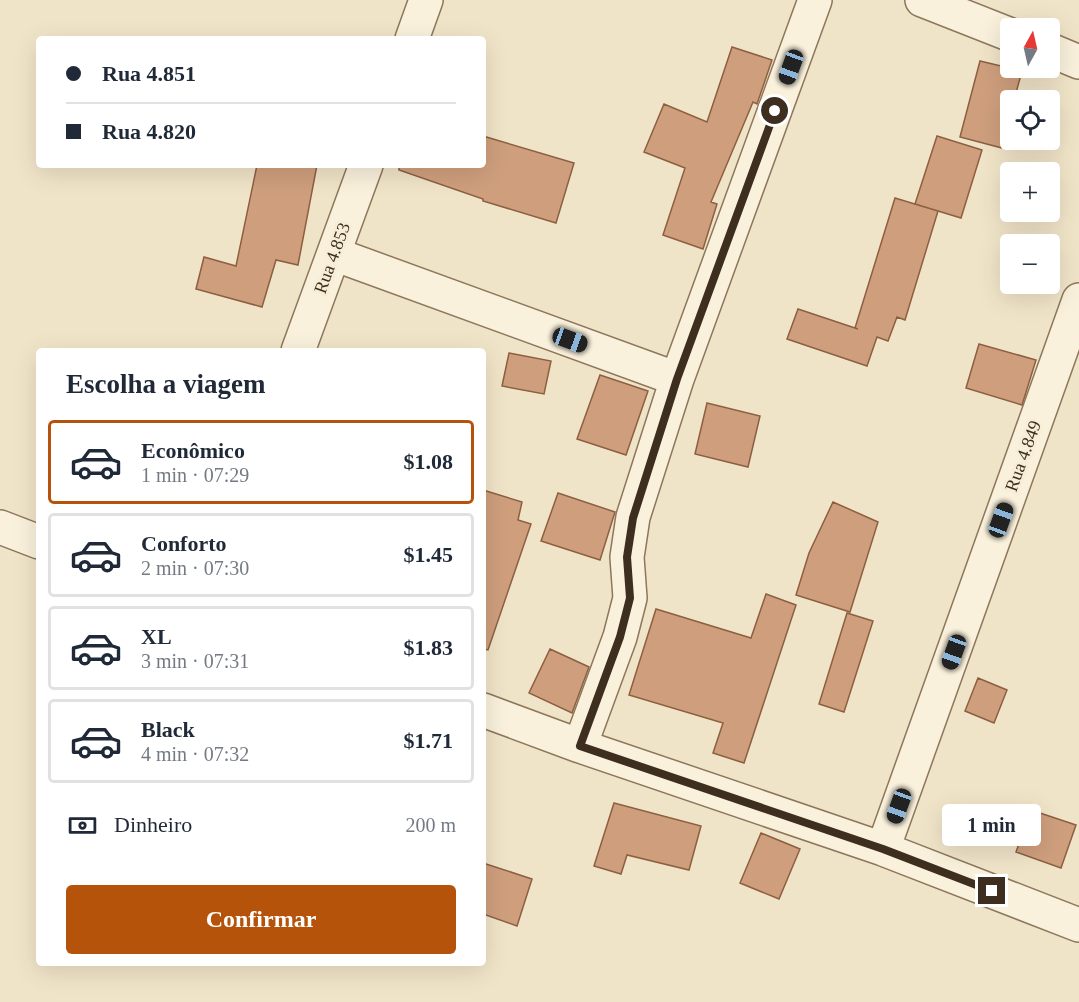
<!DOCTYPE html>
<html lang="pt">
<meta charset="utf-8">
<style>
:root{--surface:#fff;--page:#f2f2f3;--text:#1f2937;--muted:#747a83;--line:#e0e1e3;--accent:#b45309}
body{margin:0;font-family:"Times New Roman",serif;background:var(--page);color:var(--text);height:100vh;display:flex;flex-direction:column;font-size:22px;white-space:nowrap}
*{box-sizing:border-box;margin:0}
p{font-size:20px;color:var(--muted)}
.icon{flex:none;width:33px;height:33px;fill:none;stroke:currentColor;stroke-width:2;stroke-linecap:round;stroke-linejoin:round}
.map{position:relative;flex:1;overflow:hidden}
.side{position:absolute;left:36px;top:348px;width:450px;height:618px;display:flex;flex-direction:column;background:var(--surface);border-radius:6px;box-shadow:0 6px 24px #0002}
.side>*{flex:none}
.top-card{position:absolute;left:36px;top:36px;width:450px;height:132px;border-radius:6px;box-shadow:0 6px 24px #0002;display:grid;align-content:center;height:132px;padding:0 30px;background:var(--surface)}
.needle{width:39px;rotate:8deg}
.fabs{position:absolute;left:1000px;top:18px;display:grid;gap:12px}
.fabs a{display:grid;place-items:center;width:60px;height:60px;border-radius:6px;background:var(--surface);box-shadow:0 6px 24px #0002;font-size:30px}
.end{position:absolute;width:27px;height:27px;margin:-14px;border:8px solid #3d2e20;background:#fff;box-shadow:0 0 0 3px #fff}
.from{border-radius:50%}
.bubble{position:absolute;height:42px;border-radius:6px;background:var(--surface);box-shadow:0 6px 24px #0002;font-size:20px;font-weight:600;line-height:42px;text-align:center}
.car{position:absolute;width:18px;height:36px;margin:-18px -9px;border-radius:8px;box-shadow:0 0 4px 2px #0007;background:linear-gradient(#222 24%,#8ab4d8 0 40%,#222 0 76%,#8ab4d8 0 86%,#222 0)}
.top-card b{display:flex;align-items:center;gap:21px;height:57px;font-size:22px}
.top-card b+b{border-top:2px solid var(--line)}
.top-card i{width:15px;height:15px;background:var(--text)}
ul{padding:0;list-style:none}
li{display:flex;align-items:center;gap:18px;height:84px;margin:0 12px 9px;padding:0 18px;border:3px solid var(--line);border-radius:6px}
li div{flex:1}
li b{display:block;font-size:22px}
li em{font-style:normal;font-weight:600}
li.active{border-color:var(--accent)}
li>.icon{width:54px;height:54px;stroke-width:1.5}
h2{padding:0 30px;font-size:27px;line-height:72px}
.pay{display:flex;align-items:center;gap:15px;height:66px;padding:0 30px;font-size:22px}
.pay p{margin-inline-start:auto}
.action{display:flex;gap:12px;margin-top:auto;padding:12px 30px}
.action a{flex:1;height:69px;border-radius:6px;background:var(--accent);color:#fff;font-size:24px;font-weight:600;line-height:69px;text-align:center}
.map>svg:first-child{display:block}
.building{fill:#cf9f7d;stroke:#8d5f41;stroke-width:1.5}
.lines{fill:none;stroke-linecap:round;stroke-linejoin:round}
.minor-casing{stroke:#8d765c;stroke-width:36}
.minor{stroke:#faf1dc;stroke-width:33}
.route{stroke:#3d2e20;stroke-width:8}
.labels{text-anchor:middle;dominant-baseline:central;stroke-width:6;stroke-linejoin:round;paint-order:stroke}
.street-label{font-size:18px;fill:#3d2e20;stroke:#f7eed8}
</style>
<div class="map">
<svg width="1079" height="1002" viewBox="0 0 1079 1002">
<rect width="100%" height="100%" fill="#f0e4c8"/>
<path class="building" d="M732,47l40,13 -15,44 -4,-2 -42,100 6,2 -14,45 -40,-14 22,-67 -41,-16 20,-48 43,18z
M980,61l42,10 -8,29h-3v13l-9,35 -42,-11z
M483,136l91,27 -18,60 -73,-22v-2l-84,-29v-5h84z
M937,136l45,14 -21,68 -46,-14z
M257,165h60l-19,100 -22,-5 -14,47 -66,-18 8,-32 32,9z
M895,198l43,13 -33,109 -8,-3 -9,24 -11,-4 -10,29 -80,-27 11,-30 60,20 -3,-1z
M979,344l57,16 -14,45 -56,-17z
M509,353l42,8 -7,33 -42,-8z
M600,375l48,16 -22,64 -49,-16z
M707,403l53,13 -12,51 -53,-13z
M483,490l39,12 -4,18 13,4 -43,126 -5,-1z
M558,493l57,19 -15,48 -59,-19z
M833,502l45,20 -28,90 -54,-17 13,-42z
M766,594l30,11 -52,158 -31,-10 10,-30 -94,-28 27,-86 95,29z
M847,613l26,8 -29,91 -25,-8z
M550,649l39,18 -17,46 -43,-20z
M978,678l29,12 -13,33 -29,-12z
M614,803l87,23 -12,44 -62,-15 -6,19 -27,-8z
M1031,810l45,15 -15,43 -45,-16z
M761,833l39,16 -21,50 -39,-16z
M483,863l49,16 -15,47 -34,-12z"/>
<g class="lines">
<defs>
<path id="minor" d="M922,0l89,35
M412,39l14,-39
M1050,50l29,12
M334,254l343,125
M298,351l68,-186
M0,527l39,15
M483,710l97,36 303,103 196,76
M580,746l40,-109 10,-39 -3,-41 6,-40 44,-138 138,-379
M883,849l196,-549"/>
</defs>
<use href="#minor" class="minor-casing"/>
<use href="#minor" class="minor"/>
</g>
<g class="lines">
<path class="route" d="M775,111l-98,268 -44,139 -6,39 3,41 -10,39 -40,109 303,103 109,42"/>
</g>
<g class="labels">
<g class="street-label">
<text transform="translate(332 258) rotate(-70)">Rua 4.853</text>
<text transform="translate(1023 456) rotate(-70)">Rua 4.849</text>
</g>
</g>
</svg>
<div class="fabs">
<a><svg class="needle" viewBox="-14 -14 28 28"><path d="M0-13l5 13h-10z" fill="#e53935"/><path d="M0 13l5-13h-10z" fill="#747a83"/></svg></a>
<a><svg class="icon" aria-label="locate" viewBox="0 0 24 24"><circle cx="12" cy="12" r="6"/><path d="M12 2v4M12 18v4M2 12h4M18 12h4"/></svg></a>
<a>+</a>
<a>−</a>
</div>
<i class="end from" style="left:775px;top:111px"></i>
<i class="end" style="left:992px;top:891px"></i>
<div class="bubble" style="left:942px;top:804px;width:99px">1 min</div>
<i class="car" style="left:791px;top:67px;rotate:200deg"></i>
<i class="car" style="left:570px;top:340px;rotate:110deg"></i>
<i class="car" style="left:1001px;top:520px;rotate:20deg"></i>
<i class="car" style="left:954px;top:652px;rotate:200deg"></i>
<i class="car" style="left:899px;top:806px;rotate:200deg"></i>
<div class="top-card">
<b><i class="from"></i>Rua 4.851</b>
<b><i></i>Rua 4.820</b>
</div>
<section class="side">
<h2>Escolha a viagem</h2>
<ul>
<li class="active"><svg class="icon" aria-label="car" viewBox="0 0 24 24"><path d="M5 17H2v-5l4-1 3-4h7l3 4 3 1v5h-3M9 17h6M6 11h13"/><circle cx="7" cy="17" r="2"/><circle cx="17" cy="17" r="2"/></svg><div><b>Econômico</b><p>1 min · 07:29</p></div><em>$1.08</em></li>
<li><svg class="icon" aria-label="car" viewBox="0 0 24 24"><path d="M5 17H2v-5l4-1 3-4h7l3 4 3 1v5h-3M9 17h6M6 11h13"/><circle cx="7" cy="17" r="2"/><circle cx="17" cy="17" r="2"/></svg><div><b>Conforto</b><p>2 min · 07:30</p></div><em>$1.45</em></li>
<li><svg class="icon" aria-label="car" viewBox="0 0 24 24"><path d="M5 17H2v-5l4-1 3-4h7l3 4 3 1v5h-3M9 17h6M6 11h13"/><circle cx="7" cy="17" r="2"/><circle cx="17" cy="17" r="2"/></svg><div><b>XL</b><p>3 min · 07:31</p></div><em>$1.83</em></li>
<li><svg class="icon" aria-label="car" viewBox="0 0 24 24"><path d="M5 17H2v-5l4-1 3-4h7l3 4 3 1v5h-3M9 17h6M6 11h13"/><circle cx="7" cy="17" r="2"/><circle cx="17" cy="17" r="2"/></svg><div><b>Black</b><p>4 min · 07:32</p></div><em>$1.71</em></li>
</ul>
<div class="pay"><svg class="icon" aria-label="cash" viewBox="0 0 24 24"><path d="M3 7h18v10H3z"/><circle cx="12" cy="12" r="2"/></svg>Dinheiro<p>200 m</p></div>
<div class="action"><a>Confirmar</a></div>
</section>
</div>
